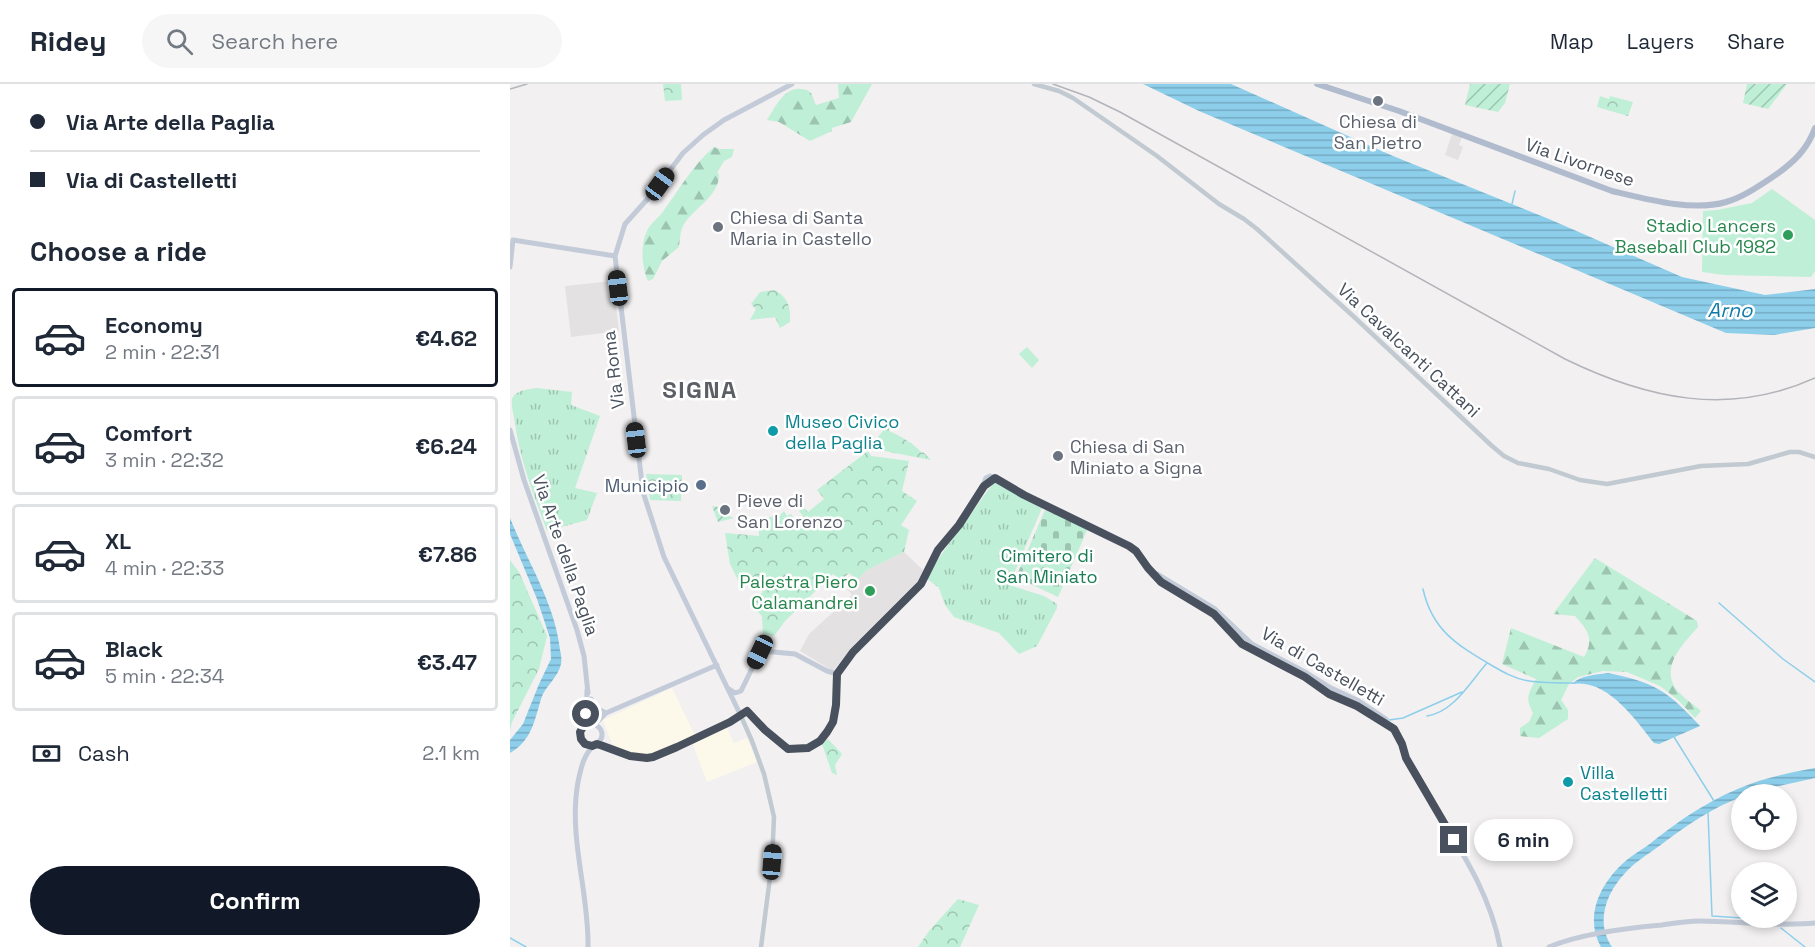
<!DOCTYPE html>
<meta charset="utf-8">
<style>
:root{--surface:#fff;--page:#f6f6f7;--text:#1f2937;--muted:#747a83;--line:#e0e1e3;--accent:#111827}
body{margin:0;font-family:"Space Grotesk",sans-serif;background:var(--page);color:var(--text);height:100vh;display:flex;flex-direction:column;font-size:22px;white-space:nowrap}
*{box-sizing:border-box;margin:0}
p{font-size:20px;color:var(--muted)}
.icon{flex:none;width:33px;height:33px;fill:none;stroke:currentColor;stroke-width:2;stroke-linecap:round;stroke-linejoin:round}
.map{position:relative;flex:1;overflow:hidden}
.details{display:flex;flex-direction:column;background:var(--surface);width:510px}
.details>*{flex:none}
.hud{display:grid;align-content:center;height:132px;padding:0 30px;background:var(--surface)}
.buttons{position:absolute;left:1221px;top:700px;display:grid;gap:12px}
.buttons a{display:grid;place-items:center;width:66px;height:66px;border-radius:50%;background:var(--surface);box-shadow:0 3px 9px #0003;font-size:30px}
.end{position:absolute;width:27px;height:27px;margin:-14px;border:8px solid #48515d;background:#fff;box-shadow:0 0 0 3px #fff}
.from{border-radius:50%}
.bubble{position:absolute;height:42px;border-radius:21px;background:var(--surface);box-shadow:0 3px 9px #0003;font-size:20px;font-weight:800;line-height:42px;text-align:center}
.car{position:absolute;width:18px;height:36px;margin:-18px -9px;border-radius:8px;box-shadow:0 0 4px 2px #0007;background:linear-gradient(#222 24%,#8ab4d8 0 40%,#222 0 76%,#8ab4d8 0 86%,#222 0)}
.hud b{display:flex;align-items:center;gap:21px;height:57px;font-size:22px}
.hud b+b{border-top:2px solid var(--line)}
.hud i{width:15px;height:15px;background:var(--text)}
ul{padding:0;list-style:none}
li{display:flex;align-items:center;gap:18px;height:99px;margin:0 12px 9px;padding:0 18px;border:3px solid var(--line);border-radius:6px}
li div{flex:1}
li b{display:block;font-size:22px}
li em{font-style:normal;font-weight:800}
li.current{border-color:var(--accent)}
li>.icon{width:54px;height:54px;stroke-width:1.5}
h2{padding:0 30px;font-size:27px;line-height:72px}
.pay{display:flex;align-items:center;gap:15px;height:66px;padding:0 30px;font-size:22px}
.pay p{margin-inline-start:auto}
.cta{display:flex;gap:12px;margin-top:auto;padding:12px 30px}
.cta a{flex:1;height:69px;border-radius:36px;background:var(--accent);color:#fff;font-size:24px;font-weight:800;line-height:69px;text-align:center}
header{display:flex;align-items:center;gap:36px;box-sizing:border-box;height:84px;padding:0 30px;background:var(--surface);border-bottom:2px solid var(--line)}
header strong{font-size:28px}
nav{display:flex;gap:33px;margin-inline-start:auto;font-size:21px}
.search{width:420px;height:54px;background:var(--page);display:flex;align-items:center;gap:15px;box-sizing:border-box;padding:0 21px;border-radius:33px;color:var(--muted);font-size:22px}
main{display:flex;flex:1;min-height:0}
.map>svg:first-child{display:block}
.commercial{fill:#fcf8ea}
.education{fill:#e3e1e2}
.grass{fill:url(#grass-tufts)}
.forest{fill:url(#forest-firs)}
.cemetery{fill:url(#cemetery-stones)}
.park{fill:url(#park-crowns)}
.garden{fill:url(#garden-furrows)}
.pitch{fill:#bfefd6}
.water{fill:url(#water-rules)}
.lines{fill:none;stroke-linecap:round;stroke-linejoin:round}
.stream{stroke:#8dcfeb;stroke-width:1.5}
.tertiary{stroke:#c1c9d1;stroke-width:4.5}
.secondary{stroke:#c3cbd8;stroke-width:5}
.primary{stroke:#b0bcce;stroke-width:6}
.rail{stroke:#b2b4ba;stroke-width:1.5}
.route{stroke:#48515d;stroke-width:8}
.worship-dot{fill:#6b7280;stroke:#fff;stroke-width:2}
.leisure-dot{fill:#2e9e5b;stroke:#fff;stroke-width:2}
.culture-dot{fill:#0f9aa8;stroke:#fff;stroke-width:2}
.service-dot{fill:#5c6f8a;stroke:#fff;stroke-width:2}
.labels{text-anchor:middle;dominant-baseline:central;stroke-width:5;stroke-linejoin:round;paint-order:stroke}
.worship-label{font-size:18px;fill:#5b616d;stroke:#fff;text-anchor:start}
.street-label{font-size:18px;fill:#48515d;stroke:#fff}
.leisure-label{font-size:18px;fill:#27864d;stroke:#fff;text-anchor:end}
.culture-label{font-size:18px;fill:#0d838f;stroke:#fff;text-anchor:start}
.service-label{font-size:18px;fill:#4e5e75;stroke:#fff;text-anchor:end}
.park-label{font-size:18px;fill:#197e55;stroke:#fff}
.water-label{font-size:20px;font-style:italic;fill:#0f7aa9;stroke:#fff}
.district-label{font-size:24px;font-weight:bold;letter-spacing:1.5px;fill:#5c5f65;stroke:#fff}
</style>
<header>
<strong>Ridey</strong>
<div class="search"><svg class="icon" aria-label="search" viewBox="0 0 24 24"><circle cx="10" cy="10" r="6"/><path d="M15 15l6 6"/></svg>Search here</div>
<nav><a>Map</a><a>Layers</a><a>Share</a></nav>
</header>
<main>
<section class="details">
<div class="hud">
<b><i class="from"></i>Via Arte della Paglia</b>
<b><i></i>Via di Castelletti</b>
</div>
<h2>Choose a ride</h2>
<ul>
<li class="current"><svg class="icon" aria-label="car" viewBox="0 0 24 24"><path d="M5 17H2v-5l4-1 3-4h7l3 4 3 1v5h-3M9 17h6M6 11h13"/><circle cx="7" cy="17" r="2"/><circle cx="17" cy="17" r="2"/></svg><div><b>Economy</b><p>2 min · 22:31</p></div><em>€4.62</em></li>
<li><svg class="icon" aria-label="car" viewBox="0 0 24 24"><path d="M5 17H2v-5l4-1 3-4h7l3 4 3 1v5h-3M9 17h6M6 11h13"/><circle cx="7" cy="17" r="2"/><circle cx="17" cy="17" r="2"/></svg><div><b>Comfort</b><p>3 min · 22:32</p></div><em>€6.24</em></li>
<li><svg class="icon" aria-label="car" viewBox="0 0 24 24"><path d="M5 17H2v-5l4-1 3-4h7l3 4 3 1v5h-3M9 17h6M6 11h13"/><circle cx="7" cy="17" r="2"/><circle cx="17" cy="17" r="2"/></svg><div><b>XL</b><p>4 min · 22:33</p></div><em>€7.86</em></li>
<li><svg class="icon" aria-label="car" viewBox="0 0 24 24"><path d="M5 17H2v-5l4-1 3-4h7l3 4 3 1v5h-3M9 17h6M6 11h13"/><circle cx="7" cy="17" r="2"/><circle cx="17" cy="17" r="2"/></svg><div><b>Black</b><p>5 min · 22:34</p></div><em>€3.47</em></li>
</ul>
<div class="pay"><svg class="icon" aria-label="cash" viewBox="0 0 24 24"><path d="M3 7h18v10H3z"/><circle cx="12" cy="12" r="2"/></svg>Cash<p>2.1 km</p></div>
<div class="cta"><a>Confirm</a></div>
</section>
<div class="map">
<svg width="1305" height="863" viewBox="0 0 1305 863">
<defs>
<pattern id="grass-tufts" width="24" height="20" patternUnits="userSpaceOnUse" patternTransform="scale(1.5)"><rect width="24" height="20" fill="#bfefd6"/><path d="M3 7l-1-3M5 7V3M7 7l1-3M15 17l-1-3M17 17v-4M19 17l1-3" fill="none" stroke="#9dc4b1"/></pattern>
<pattern id="forest-firs" width="22" height="20" patternUnits="userSpaceOnUse" patternTransform="scale(1.5)"><rect width="22" height="20" fill="#bfefd6"/><path d="M5 1l3.5 6h-7zM16 11l3.5 6h-7z" fill="#9dc4b1"/></pattern>
<pattern id="cemetery-stones" width="16" height="16" patternUnits="userSpaceOnUse" patternTransform="scale(1.5)"><rect width="16" height="16" fill="#bfefd6"/><path d="M2 7V4a2 2 0 0 1 4 0v3zM10 15v-3a2 2 0 0 1 4 0v3z" fill="#9dc4b1"/></pattern>
<pattern id="park-crowns" width="20" height="18" patternUnits="userSpaceOnUse" patternTransform="scale(1.5)"><rect width="20" height="18" fill="#bfefd6"/><path d="M2 6a3 3 0 1 1 6 0M12 15a3 3 0 1 1 6 0" fill="none" stroke="#9dc4b1"/></pattern>
<pattern id="garden-furrows" width="10" height="10" patternUnits="userSpaceOnUse" patternTransform="scale(1.5)"><rect width="10" height="10" fill="#bfefd6"/><path d="M-1 1l2-2M0 10L10 0M9 11l2-2" fill="none" stroke="#9dc4b1"/></pattern>
<pattern id="water-rules" width="6" height="5" patternUnits="userSpaceOnUse" patternTransform="scale(1.5)"><rect width="6" height="5" fill="#8dcfeb"/><path d="M0 2.5h6" fill="none" stroke="#75aac2"/></pattern>
</defs>
<rect width="100%" height="100%" fill="#f2f0f0"/>
<path class="commercial" d="M162,604l23,47 -43,19h-22l-18,-10 -9,-24z
M217,644l7,15 13,-5 10,24 -50,20 -15,-40z"/>
<path class="education" d="M942,50l10,3 -3,8 4,2 -5,13 -13,-5z
M103,197l6,50 -48,6 -6,-51z
M394,468l19,18 -5,11 -68,68 -17,22 -33,-20 9,-17 43,-39 -5,-6 20,-19z"/>
<path class="grass" d="M27,304l35,4 -1,13 29,11 -25,72 22,5 -10,27 -40,11c-13,-36 -27,-70 -32,-108 -1,-7 -4,-17 -3,-24 3,-9 18,-10 25,-11z
M484,398l48,26 -33,77 35,11 13,8v4l-20,38 -18,8 -20,-21 -45,-16 -9,-12 -6,-17 -14,-11z"/>
<path class="forest" d="M328,0h34l-21,38 -19,6v3l-22,10 -31,-19 -12,-2c8,-12 17,-33 34,-31 3,0 7,1 9,3 3,3 4,10 6,13l23,-7z
M204,63l5,2h15l-2,8 -8,4 -7,12 2,1c1,21 -25,34 -35,50 -4,6 -4,16 -5,23l-17,14 -9,18 -5,2c-6,-13 -8,-36 -1,-50 3,-7 10,-12 15,-18 17,-23 30,-47 52,-66z
M1085,474l102,63 1,6c-14,16 -38,39 -22,62 6,8 17,15 25,22l-6,7 -17,-18 -18,-14 -33,-14 -24,-1 -25,6 -9,7 -8,16 7,10v9l-29,19 -19,-2v-8l9,-6 4,-9c-8,-16 -5,-18 3,-34l-34,-15 9,-36 73,29c11,-18 3,-28 -9,-41l-22,-2z"/>
<path class="cemetery" d="M535,426l43,18 -30,69 -42,-20z"/>
<path class="park" d="M153,0h18l1,16 -17,1z
M1090,12l9,3 1,-3 23,6 -5,14 -31,-9z
M265,206c13,8 16,17 15,32l-10,6 -5,-11 -25,3 6,-11 -5,-5 9,-12z
M376,343l4,1 -1,3c13,6 24,12 33,22l1,-1 8,8 -52,-10 2,-5 -7,-3z
M358,367l3,5 38,5 -7,30 15,10 -16,24 8,5 -5,22 -37,18 -10,10 -8,-7 -8,7 -8,-6 -48,47 -11,15 -11,-2 -1,-18 -13,-13 14,-11 -10,-12 -11,8 -12,-24 -5,-31 34,3v-15l17,-6 2,2 6,-6 3,5 4,-2 5,7 7,-5 -4,-5 5,-3 4,4 16,-13 -7,-9z
M136,390l36,1 -1,26 -31,-1z
M0,476l9,12 28,64 -8,33 -27,53 -2,9z
M318,655l14,15 -7,11 2,10 -5,-2 -10,-29z
M448,815l21,6 -19,42h-42l11,-16z"/>
<path class="garden" d="M960,0h40l-5,19 -7,9 -33,-7z
M1237,0h40l-19,25 -25,-6z
M202,422l6,1 -1,4 17,7 -16,4z"/>
<path class="pitch" d="M1262,105l43,31v51l-4,6 -87,-2 -22,-3 1,-61 14,-1 35,-7z
M517,263l12,13 -7,8 -13,-14z"/>
<path class="water" d="M633,0h88l162,72 156,63 133,58 83,18 50,-6v39l-41,7 -48,-2 -527,-222z
M0,434c17,43 45,85 50,132 1,4 2,10 1,14 -3,14 -16,22 -20,35 -7,23 -9,41 -31,54v-13l13,-16 16,-40 12,-25 -1,-21 -13,-39 -27,-65z
M1098,589c46,9 60,18 92,53l-41,18 -5,-1c-19,-24 -47,-65 -82,-59 9,-9 23,-9 36,-11z
M1305,684v10l-50,11 -17,6h-6l-1,2c-29,11 -54,28 -79,47 -12,9 -26,17 -36,28 -20,21 -31,50 -14,75h-11c-18,-32 1,-67 27,-88 6,-5 13,-9 19,-13 32,-26 66,-49 106,-63 20,-7 41,-11 62,-15z"/>
<g class="lines">
<path class="stream" d="M1002,120l3,-13
M913,505c9,41 34,56 68,76 12,7 24,14 38,16 15,2 31,2 46,2
M1209,519l64,56 32,23
M917,632c27,-4 43,-34 60,-53
M879,636l14,-2 59,-26
M1164,653l40,64
M1198,728l4,104 30,2
M1238,834l22,4
M1271,844l24,19
M0,854l16,9"/>
<path class="tertiary" d="M524,0l25,7 14,7 84,58 62,48 25,15 13,10 95,86 140,131 12,10 14,7 31,6 31,11 27,4 94,-18 47,-2 42,-12h9l16,5
M230,630l12,27 12,33 10,43 -2,45 -11,85"/>
<path class="secondary" d="M0,183l3,-27 102,16
M0,346l14,50 53,150 7,26 4,37
M647,490l58,35 37,35 55,29 24,15 28,13 27,18
M219,605l6,4 6,-2 19,-39 3,-1 32,3 32,17 10,3
M77,606l-1,32 -6,13 2,6 6,4 15,1 27,10 23,1 77,-35 17,-11 18,19 23,19 20,-1 12,-7 7,-10 6,-9 3,-17 1,-31 16,-22 68,-68 17,-34 21,-25 24,-39 3,-8 4,-2 34,19 105,51 7,5 12,17 13,14 53,32 28,30 63,33 24,17 28,12 36,23
M81,615l5,9 10,5
M79,618l6,22
M230,630l-76,-157 -21,-65 -28,-236 10,-32 27,-30 31,-41 20,-18 21,-15 68,-36
M84,640c9,4 11,13 3,20
M85,640l11,-11 111,-48
M882,642c6,10 9,19 14,30 4,9 10,19 15,28 30,53 68,102 79,163
M78,863c1,-56 -20,-109 -10,-165 3,-14 5,-26 16,-37
M1039,863c33,-14 78,-19 113,-22 13,-2 25,-4 37,-4 39,0 77,6 116,2"/>
<path class="primary" d="M807,0l82,27 213,80c34,8 80,21 114,11 17,-5 33,-16 48,-26 19,-13 33,-26 41,-48"/>
<path class="rail" d="M543,0l36,13 31,15 445,247c82,40 164,58 250,19
M0,5l17,-5"/>
</g>
<g class="lines">
<path class="route" d="M76,630v8l-6,10 1,7 4,5 7,2 5,-2 6,2 27,10 17,2 6,-1 24,-10 53,-25 17,-11 18,19 23,19 20,-1 12,-7 7,-9 6,-10 3,-17 1,-31 16,-22 68,-68 17,-34 21,-25 25,-39 11,-8 29,17 105,51 7,5 12,17 13,14 53,32 28,30 63,33 24,17 28,12 37,23 8,15 4,14 48,82"/>
</g>
<g class="worship-dot">
<circle cx="868" cy="17" r="6"/>
<circle cx="208" cy="143" r="6"/>
<circle cx="548" cy="372" r="6"/>
<circle cx="215" cy="426" r="6"/>
</g>
<g class="leisure-dot">
<circle cx="1278" cy="151" r="6"/>
<circle cx="360" cy="507" r="6"/>
</g>
<g class="culture-dot">
<circle cx="263" cy="347" r="6"/>
<circle cx="1058" cy="698" r="6"/>
</g>
<circle class="service-dot" cx="191" cy="401" r="6"/>
<g class="labels">
<g class="worship-label">
<text x="868" y="37" text-anchor="middle">Chiesa di<tspan x="868" dy="21">San Pietro</tspan></text>
<text x="220" y="133">Chiesa di Santa<tspan x="220" dy="21">Maria in Castello</tspan></text>
<text x="560" y="362">Chiesa di San<tspan x="560" dy="21">Miniato a Signa</tspan></text>
<text x="227" y="416">Pieve di<tspan x="227" dy="21">San Lorenzo</tspan></text>
</g>
<g class="street-label">
<text transform="translate(1070 78) rotate(19)">Via Livornese</text>
<text transform="translate(899 266) rotate(43)">Via Cavalcanti Cattani</text>
<text transform="translate(103 286) rotate(-97)">Via Roma</text>
<text transform="translate(56 471) rotate(71)">Via Arte della Paglia</text>
<text transform="translate(813 582) rotate(30)">Via di Castelletti</text>
</g>
<g class="leisure-label">
<text x="1266" y="141">Stadio Lancers<tspan x="1266" dy="21">Baseball Club 1982</tspan></text>
<text x="348" y="497">Palestra Piero<tspan x="348" dy="21">Calamandrei</tspan></text>
</g>
<g class="culture-label">
<text x="275" y="337">Museo Civico<tspan x="275" dy="21">della Paglia</tspan></text>
<text x="1070" y="688">Villa<tspan x="1070" dy="21">Castelletti</tspan></text>
</g>
<g class="service-label">
<text x="179" y="401">Municipio</text>
</g>
<g class="park-label">
<text x="537" y="471">Cimitero di<tspan x="537" dy="21">San Miniato</tspan></text>
</g>
<g class="water-label">
<text x="1220" y="226">Arno</text>
</g>
<g class="district-label">
<text x="190" y="305">SIGNA</text>
</g>
</g>
</svg>
<div class="buttons">
<a><svg class="icon" aria-label="locate" viewBox="0 0 24 24"><circle cx="12" cy="12" r="6"/><path d="M12 2v4M12 18v4M2 12h4M18 12h4"/></svg></a>
<a><svg class="icon" aria-label="layers" viewBox="0 0 24 24"><path d="M12 4l9 5-9 5-9-5zM3 14l9 5 9-5"/></svg></a>
</div>
<i class="end from" style="left:76px;top:630px"></i>
<i class="end" style="left:944px;top:756px"></i>
<div class="bubble" style="left:964px;top:735px;width:99px">6 min</div>
<i class="car" style="left:150px;top:100px;rotate:36deg"></i>
<i class="car" style="left:108px;top:204px;rotate:353deg"></i>
<i class="car" style="left:126px;top:356px;rotate:353deg"></i>
<i class="car" style="left:250px;top:568px;rotate:205deg"></i>
<i class="car" style="left:262px;top:778px;rotate:5deg"></i>
</div>
</main>
